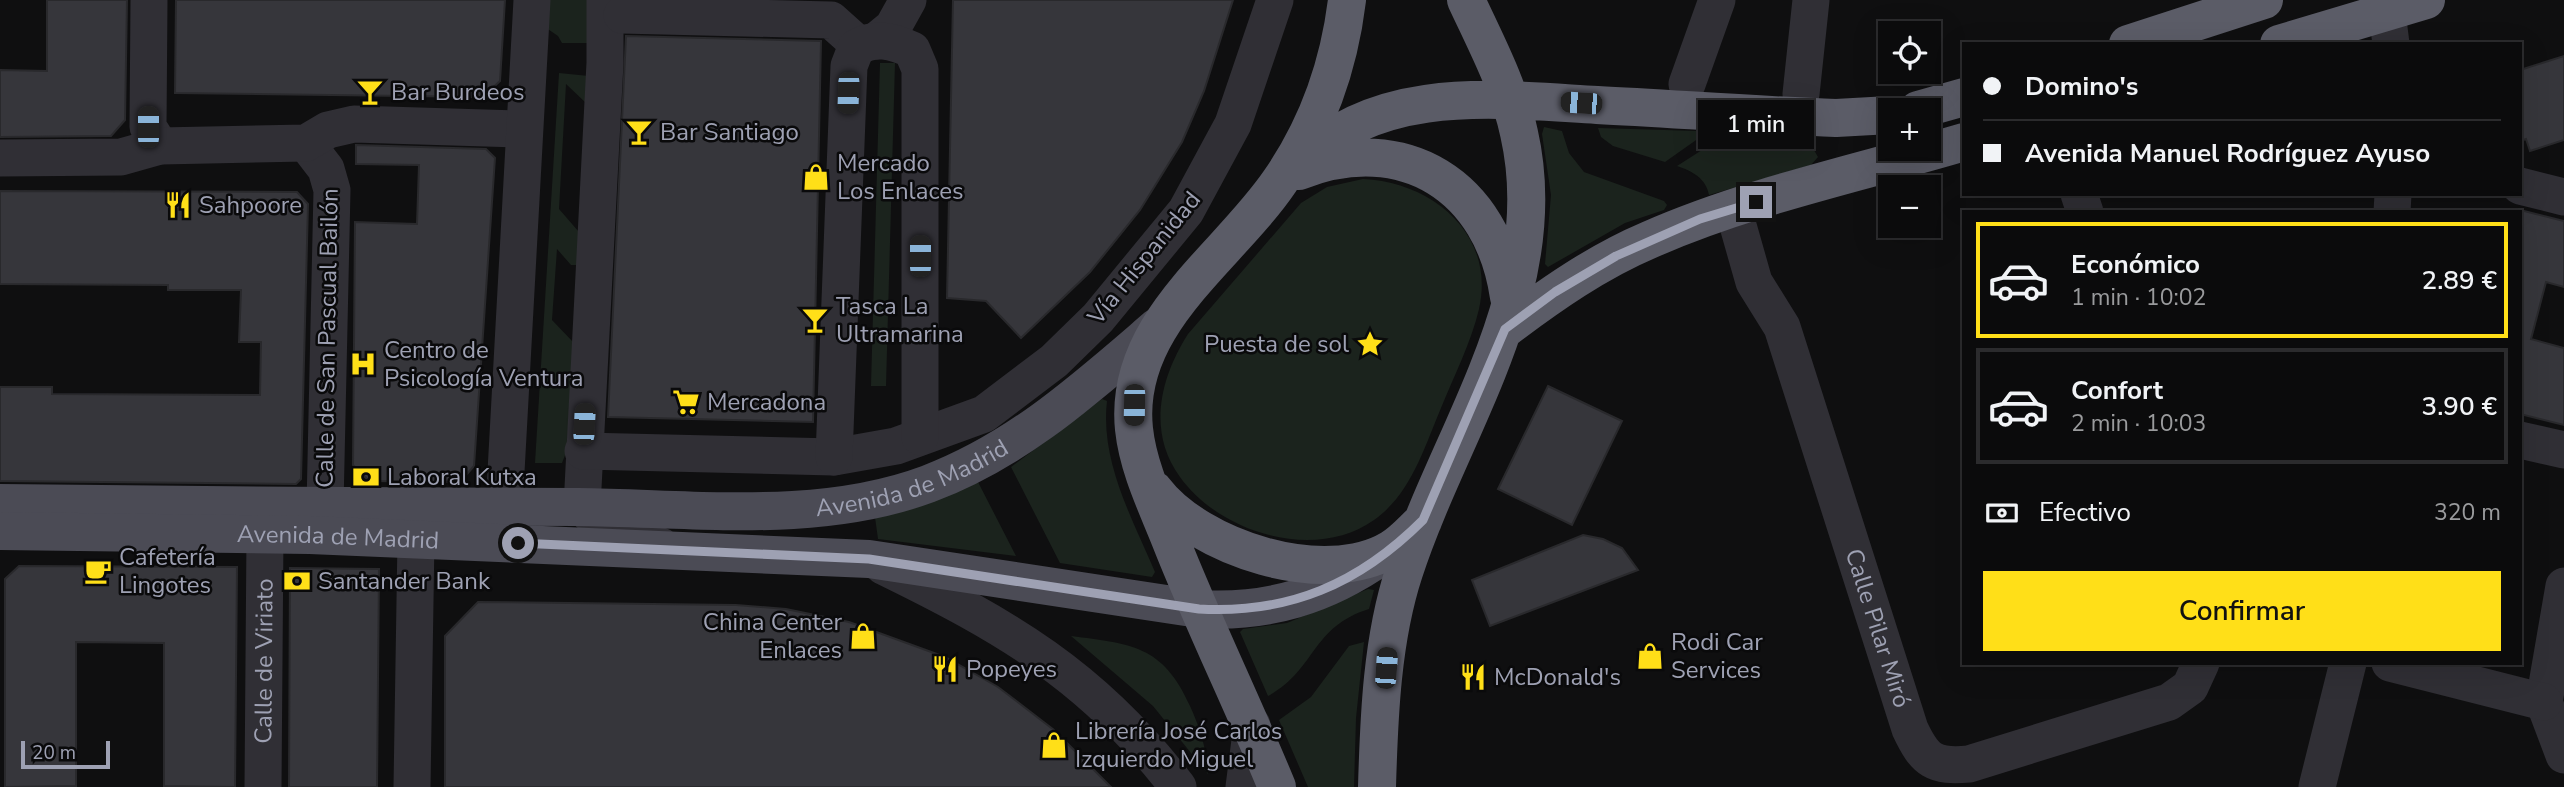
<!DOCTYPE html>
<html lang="es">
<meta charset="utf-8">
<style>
:root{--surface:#0b0b0c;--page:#19191a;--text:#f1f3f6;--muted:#9a9b9d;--line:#2b2b2d;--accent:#ffdf18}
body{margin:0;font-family:"Nunito Sans",sans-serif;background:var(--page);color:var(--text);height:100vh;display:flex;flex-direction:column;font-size:26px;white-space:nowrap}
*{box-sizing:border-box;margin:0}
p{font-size:23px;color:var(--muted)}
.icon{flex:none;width:38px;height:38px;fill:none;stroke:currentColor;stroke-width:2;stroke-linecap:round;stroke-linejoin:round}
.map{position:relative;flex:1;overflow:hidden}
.details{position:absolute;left:1962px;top:210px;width:560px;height:455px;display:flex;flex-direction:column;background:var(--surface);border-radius:0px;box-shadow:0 7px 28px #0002,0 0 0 2px var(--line)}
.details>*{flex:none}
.hud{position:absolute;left:1962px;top:42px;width:560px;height:154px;border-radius:0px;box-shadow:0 7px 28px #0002,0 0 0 2px var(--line);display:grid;align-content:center;height:154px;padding:0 21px;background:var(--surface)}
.buttons{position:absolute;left:1878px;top:21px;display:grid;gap:14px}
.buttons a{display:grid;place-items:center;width:63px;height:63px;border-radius:0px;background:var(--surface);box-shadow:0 7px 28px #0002,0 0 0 2px var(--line);font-size:35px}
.scale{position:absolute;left:21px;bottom:18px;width:89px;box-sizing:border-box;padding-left:7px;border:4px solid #9ea1b3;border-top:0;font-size:19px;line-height:24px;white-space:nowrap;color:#9ea1b3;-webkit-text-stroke:5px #0a0a0b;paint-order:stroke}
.end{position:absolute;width:32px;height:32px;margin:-16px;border:9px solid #9ea1b3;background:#111;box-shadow:0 0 0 4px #111}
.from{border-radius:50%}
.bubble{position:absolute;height:49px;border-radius:0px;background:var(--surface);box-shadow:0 7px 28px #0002,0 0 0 2px var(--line);font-size:23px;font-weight:600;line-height:49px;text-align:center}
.car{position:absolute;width:21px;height:42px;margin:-21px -10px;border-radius:9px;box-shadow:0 0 5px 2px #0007;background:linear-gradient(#222 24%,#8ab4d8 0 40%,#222 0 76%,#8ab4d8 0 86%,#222 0)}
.hud b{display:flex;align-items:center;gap:24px;height:66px;font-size:26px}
.hud b+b{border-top:2px solid var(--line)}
.hud i{width:18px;height:18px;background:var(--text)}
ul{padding:12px 0 0;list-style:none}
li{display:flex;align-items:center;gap:21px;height:116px;margin:0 14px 10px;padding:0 7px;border:4px solid var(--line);border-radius:0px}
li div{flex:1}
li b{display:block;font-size:26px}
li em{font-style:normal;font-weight:600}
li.on{border-color:var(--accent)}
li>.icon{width:63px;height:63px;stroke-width:1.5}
.pay{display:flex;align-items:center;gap:18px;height:77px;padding:0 21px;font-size:26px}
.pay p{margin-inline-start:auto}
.button{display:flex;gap:14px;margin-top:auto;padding:14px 21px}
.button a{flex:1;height:80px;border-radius:0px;background:var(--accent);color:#111;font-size:28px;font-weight:600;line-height:80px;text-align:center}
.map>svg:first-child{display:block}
.green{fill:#1b231d}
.building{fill:#36363b;stroke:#29292c;stroke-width:2}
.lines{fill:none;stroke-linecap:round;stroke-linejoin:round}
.minor{stroke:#302f35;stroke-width:37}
.major{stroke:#4b4b55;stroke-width:38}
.highway{stroke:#5b5c67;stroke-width:38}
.route{stroke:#9ea1b3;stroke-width:9}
.labels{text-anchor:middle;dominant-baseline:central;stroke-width:5;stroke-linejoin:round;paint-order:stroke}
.poi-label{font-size:24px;fill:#9ea1b3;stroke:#0a0a0b;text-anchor:start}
.street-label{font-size:24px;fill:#9ea1b3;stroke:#0a0a0b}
</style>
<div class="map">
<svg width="2564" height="787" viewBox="0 0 2564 787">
<rect width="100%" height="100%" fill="#0f0f10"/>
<path class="green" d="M543,0h49l-1,43h-29l-4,-7 -19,-13z
M880,63h15l-9,323h-15z
M559,73l30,3 -3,27 -20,-19 -7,125 20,23 -1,33h-7l-14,-16 -5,71 21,22 -4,103 -7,18h-27z
M1544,127l18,4 7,22 15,19 80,29 3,4 -3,5 -39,13 -77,44 -3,-3 6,-69 -9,-61z
M1598,128l100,3 1,7 -34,24 -52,-16 -12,-9z
M1713,143l79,6 19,-4 7,12 -7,8 -102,30c-3,-17 -17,-24 -32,-29z
M1363,179c69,3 133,55 116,130 -8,34 -25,67 -38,99 -17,40 -30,86 -67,112 -59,42 -154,13 -194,-43 -33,-45 -20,-99 8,-143l113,-131 26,-16z
M1102,399l5,2c-7,60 25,117 48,171l-3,5 -92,-14 -49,-96z
M978,482l38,74 -138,-17 -3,-22z
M1368,589l6,1 -5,19c-58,18 -53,61 -101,87l-28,-64 3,-3 44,-6z
M1071,636c60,8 92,9 119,70 10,22 17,44 18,68l-55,-68z
M1364,642l-8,76 -2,69h-46l-29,-67 32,-23 38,-51z"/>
<path class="building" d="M47,0h80l-2,120 -14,16 -111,1v-67l47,1z
M176,0h329l-5,81 -17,16 -308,-4z
M953,0h280l-29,91 -22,51 -42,68 -50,62 -69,66 -35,-37 -39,-3z
M626,36l195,5 -8,381 -205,-5z
M2564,56v84l-34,11 -4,-12 -6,2v-71z
M356,145l130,4 9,9 -21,308 -14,16 -91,-1 -16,-16 2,-243 62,2 2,-59 -63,-1z
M0,191l297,1 11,12 -7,275 -5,5 -296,-3v-94h52v7l208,1 1,-53h-22l2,-52h-73v-5l-168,-1z
M2520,210l44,11v66l-18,-5 -15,57 33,9v77l-44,-11z
M1548,386l74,35 -50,104 -74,-36z
M1583,535l20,4 19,9 16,22 -148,56 -18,-46z
M19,566l218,1 -2,220 -71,-1v-143l-88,-1v144l-71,1v-208z
M290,568l89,1 -2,218h-88z
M478,602l258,3 50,4 63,13 96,35 53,30 56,43 57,57h-666v-151z"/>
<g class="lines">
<g class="minor">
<path d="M149,0l-1,127 12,19"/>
<path d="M605,0v63l-23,444 19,17 60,22"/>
<path d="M2387,12l4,32"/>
<path d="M622,15l209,5 29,26"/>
<path d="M876,41l17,-14 15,-27"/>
<path d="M1687,84l30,-84"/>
<path d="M1801,94l10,-94"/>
<path d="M306,143l20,26 6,21 -7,316 -3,13 -9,13"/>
<path d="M0,158l121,-1 39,-11 146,-3 22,-13 26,-6 168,5"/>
<path d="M2520,186l44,11"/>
<path d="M2079,194l6,18"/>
<path id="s1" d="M1733,208l21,74 28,45 128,402c15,32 24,38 59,35l200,-62 21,-15 11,-24"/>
<path d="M2392,212l1,-18"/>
<path d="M2520,440l44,10"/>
<path d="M583,451l251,6 62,-11 88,-32 70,-53 44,-43 88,-107 47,-87 42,-124"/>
<path d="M834,457l15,-391 7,-18c18,-12 37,-7 56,2l8,19v368"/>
<path d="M495,535l9,-27 28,-508"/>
<path d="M883,566c123,60 210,110 295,221"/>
<path d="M2564,586l-20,116 20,53"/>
<path d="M2390,663l154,39"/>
<path id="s2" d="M263,787l2,-253"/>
<path d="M412,787l4,-248"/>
<path d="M1244,787l8,-62"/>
<path d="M2317,787l31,-124"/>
</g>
<g class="major">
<path id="s3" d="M0,503c193,2 385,4 578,4 115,1 240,18 350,-23 90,-34 157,-95 229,-157"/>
<path id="s4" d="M0,531l310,4 559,24 330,50c69,4 126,-13 183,-53"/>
</g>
<path class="highway" d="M2128,44l136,-44
M2279,44l147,-44
M1918,110l46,-13
M1299,163c81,-79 194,-64 298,-58 79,4 159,10 239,13l54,-3
M1299,171c105,-41 194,15 210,126
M1505,329c45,-34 92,-67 144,-89 100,-44 210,-67 315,-98
M1154,490c44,58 170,99 237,59 12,-7 22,-19 32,-28
M1277,787c-34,-83 -74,-164 -107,-248 -14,-35 -32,-72 -36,-110 -11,-106 93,-170 146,-248 38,-55 59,-115 67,-181
M1377,787c2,-71 5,-148 27,-215 47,-144 151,-281 115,-439 -10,-47 -33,-90 -53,-133"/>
</g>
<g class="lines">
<path class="route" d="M518,543l351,16 330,50c90,5 160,-25 224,-89l82,-191 50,-37 61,-36 84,-37 56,-17"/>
</g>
<defs>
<symbol id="bar-bare" viewBox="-9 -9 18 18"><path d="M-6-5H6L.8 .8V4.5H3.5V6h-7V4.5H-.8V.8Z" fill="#ffdf18" stroke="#0a0a0b" stroke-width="2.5" paint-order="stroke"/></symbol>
<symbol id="shop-bare" viewBox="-9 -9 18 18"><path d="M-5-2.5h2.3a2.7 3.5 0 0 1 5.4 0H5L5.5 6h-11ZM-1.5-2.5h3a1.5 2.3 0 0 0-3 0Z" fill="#ffdf18" stroke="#0a0a0b" stroke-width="2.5" paint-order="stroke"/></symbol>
<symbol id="restaurant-bare" viewBox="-9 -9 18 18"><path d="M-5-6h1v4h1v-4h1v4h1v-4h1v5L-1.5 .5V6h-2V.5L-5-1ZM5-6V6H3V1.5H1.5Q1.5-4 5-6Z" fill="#ffdf18" stroke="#0a0a0b" stroke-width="2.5" paint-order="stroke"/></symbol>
<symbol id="sight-bare" viewBox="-9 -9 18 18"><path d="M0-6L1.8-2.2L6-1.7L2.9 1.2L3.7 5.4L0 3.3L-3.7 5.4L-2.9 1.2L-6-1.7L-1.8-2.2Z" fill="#ffdf18" stroke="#0a0a0b" stroke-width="2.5" paint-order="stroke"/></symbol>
<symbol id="hospital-bare" viewBox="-9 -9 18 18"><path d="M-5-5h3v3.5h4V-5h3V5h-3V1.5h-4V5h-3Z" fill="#ffdf18" stroke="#0a0a0b" stroke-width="2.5" paint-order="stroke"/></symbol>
<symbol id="supermarket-bare" viewBox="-9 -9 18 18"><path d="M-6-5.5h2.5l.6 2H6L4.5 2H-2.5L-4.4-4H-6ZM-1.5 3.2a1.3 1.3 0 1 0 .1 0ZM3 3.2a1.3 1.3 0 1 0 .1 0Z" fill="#ffdf18" stroke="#0a0a0b" stroke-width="2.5" paint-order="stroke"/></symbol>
<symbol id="bank-bare" viewBox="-9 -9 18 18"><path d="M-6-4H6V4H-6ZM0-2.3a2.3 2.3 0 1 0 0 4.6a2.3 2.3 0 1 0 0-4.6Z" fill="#ffdf18" stroke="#0a0a0b" stroke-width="2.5" paint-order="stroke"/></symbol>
<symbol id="cafe-bare" viewBox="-9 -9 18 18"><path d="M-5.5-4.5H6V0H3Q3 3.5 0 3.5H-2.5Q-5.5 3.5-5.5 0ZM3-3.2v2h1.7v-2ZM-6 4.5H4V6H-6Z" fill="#ffdf18" stroke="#0a0a0b" stroke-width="2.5" paint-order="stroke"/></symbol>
</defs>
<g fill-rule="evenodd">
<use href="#bar-bare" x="351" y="73" width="38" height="38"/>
<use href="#bar-bare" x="620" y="113" width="38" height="38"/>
<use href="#shop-bare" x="797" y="158" width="38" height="38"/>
<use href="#restaurant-bare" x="159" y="186" width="38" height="38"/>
<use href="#bar-bare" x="796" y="301" width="38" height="38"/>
<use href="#sight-bare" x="1351" y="325" width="38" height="38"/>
<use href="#hospital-bare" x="344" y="345" width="38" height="38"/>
<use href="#supermarket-bare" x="667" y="383" width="38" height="38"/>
<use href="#bank-bare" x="347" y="458" width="38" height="38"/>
<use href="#cafe-bare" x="79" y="552" width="38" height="38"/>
<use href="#bank-bare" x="278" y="562" width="38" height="38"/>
<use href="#shop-bare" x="844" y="617" width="38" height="38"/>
<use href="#shop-bare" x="1631" y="637" width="38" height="38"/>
<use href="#restaurant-bare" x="926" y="650" width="38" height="38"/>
<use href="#restaurant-bare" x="1454" y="658" width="38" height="38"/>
<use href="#shop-bare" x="1035" y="726" width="38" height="38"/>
</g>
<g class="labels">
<g class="poi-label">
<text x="391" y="92">Bar Burdeos</text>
<text x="660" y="132">Bar Santiago</text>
<text x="837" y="163">Mercado<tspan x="837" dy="28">Los Enlaces</tspan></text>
<text x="199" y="205">Sahpoore</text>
<text x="836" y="306">Tasca La<tspan x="836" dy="28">Ultramarina</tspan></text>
<text x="1349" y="344" text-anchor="end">Puesta de sol</text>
<text x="384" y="350">Centro de<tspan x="384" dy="28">Psicología Ventura</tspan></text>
<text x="707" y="402">Mercadona</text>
<text x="387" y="477">Laboral Kutxa</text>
<text x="119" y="557">Cafetería<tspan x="119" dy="28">Lingotes</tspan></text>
<text x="318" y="581">Santander Bank</text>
<text x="842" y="622" text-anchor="end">China Center<tspan x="842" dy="28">Enlaces</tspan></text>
<text x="1671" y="642">Rodi Car<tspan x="1671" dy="28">Services</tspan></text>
<text x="966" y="669">Popeyes</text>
<text x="1494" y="677">McDonald's</text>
<text x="1075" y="731">Librería José Carlos<tspan x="1075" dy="28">Izquierdo Miguel</tspan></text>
</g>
<g class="street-label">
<text transform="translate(1144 258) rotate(-51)">Vía Hispanidad</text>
<text transform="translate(327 338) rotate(-89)">Calle de San Pascual Bailón</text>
<text stroke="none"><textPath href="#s3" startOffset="917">Avenida de Madrid</textPath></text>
<text stroke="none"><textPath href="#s4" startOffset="338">Avenida de Madrid</textPath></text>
<text stroke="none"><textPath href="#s1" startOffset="446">Calle Pilar Miró</textPath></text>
<text stroke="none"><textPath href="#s2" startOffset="126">Calle de Viriato</textPath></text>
</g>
</g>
</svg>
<div class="buttons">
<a><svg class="icon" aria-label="locate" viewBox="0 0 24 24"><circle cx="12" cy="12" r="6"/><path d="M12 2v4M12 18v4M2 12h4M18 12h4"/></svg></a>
<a>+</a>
<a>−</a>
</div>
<div class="scale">20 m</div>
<i class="end from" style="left:518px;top:543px"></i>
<i class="end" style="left:1756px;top:202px"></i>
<div class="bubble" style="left:1698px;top:100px;width:116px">1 min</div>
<i class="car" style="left:848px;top:93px;rotate:182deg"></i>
<i class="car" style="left:1581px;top:103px;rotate:274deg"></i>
<i class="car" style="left:148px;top:127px;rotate:0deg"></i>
<i class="car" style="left:920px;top:256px;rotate:0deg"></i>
<i class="car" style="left:1134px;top:405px;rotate:181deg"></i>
<i class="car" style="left:584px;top:424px;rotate:3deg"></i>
<i class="car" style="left:1386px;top:668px;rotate:4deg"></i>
<div class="hud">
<b><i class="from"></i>Domino's</b>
<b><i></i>Avenida Manuel Rodríguez Ayuso</b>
</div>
<section class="details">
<ul>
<li class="on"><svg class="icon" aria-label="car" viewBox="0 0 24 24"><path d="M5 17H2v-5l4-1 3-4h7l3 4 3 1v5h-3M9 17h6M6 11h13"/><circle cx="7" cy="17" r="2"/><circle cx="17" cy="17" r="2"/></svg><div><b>Económico</b><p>1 min · 10:02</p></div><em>2.89 €</em></li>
<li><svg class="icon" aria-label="car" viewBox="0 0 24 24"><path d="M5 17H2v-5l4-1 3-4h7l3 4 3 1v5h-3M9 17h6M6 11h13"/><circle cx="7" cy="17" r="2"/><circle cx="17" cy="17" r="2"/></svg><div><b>Confort</b><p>2 min · 10:03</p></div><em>3.90 €</em></li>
</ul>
<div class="pay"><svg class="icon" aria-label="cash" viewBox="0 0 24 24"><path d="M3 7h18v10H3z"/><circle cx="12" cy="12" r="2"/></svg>Efectivo<p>320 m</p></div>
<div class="button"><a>Confirmar</a></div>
</section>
</div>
